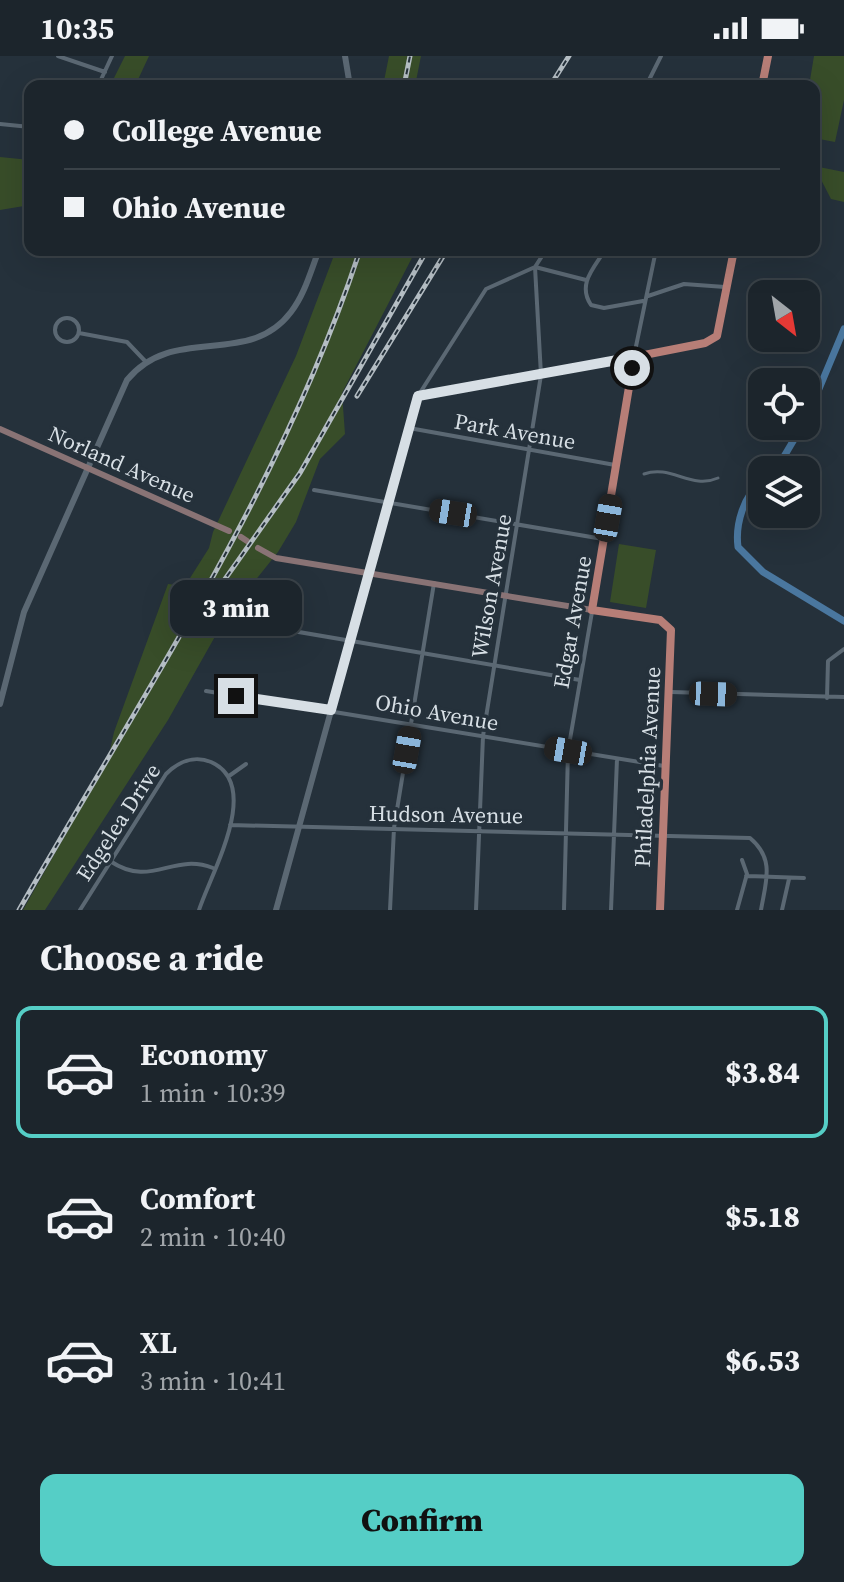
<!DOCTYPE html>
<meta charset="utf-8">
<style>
:root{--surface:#1c252c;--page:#293138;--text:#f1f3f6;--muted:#a0a5a9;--line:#3a4248;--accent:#55cec6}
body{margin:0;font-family:"Source Serif 4",serif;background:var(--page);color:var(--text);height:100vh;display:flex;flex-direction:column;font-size:30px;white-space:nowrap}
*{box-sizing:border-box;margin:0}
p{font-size:26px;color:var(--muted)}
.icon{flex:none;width:44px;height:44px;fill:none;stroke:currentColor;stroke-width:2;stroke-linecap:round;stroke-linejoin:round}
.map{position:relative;height:854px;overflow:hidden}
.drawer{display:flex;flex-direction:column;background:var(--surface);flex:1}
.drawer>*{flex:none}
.banner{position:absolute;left:24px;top:24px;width:796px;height:176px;border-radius:16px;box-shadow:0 8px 32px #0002,0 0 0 2px var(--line);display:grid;align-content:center;height:176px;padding:0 40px;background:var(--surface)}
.needle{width:52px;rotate:149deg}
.tools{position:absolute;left:748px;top:224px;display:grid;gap:16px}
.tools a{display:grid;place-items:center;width:72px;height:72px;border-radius:16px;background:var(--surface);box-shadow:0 8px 32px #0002,0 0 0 2px var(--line);font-size:40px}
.end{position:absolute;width:36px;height:36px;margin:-18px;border:10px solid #d7dfe5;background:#111;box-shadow:0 0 0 4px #111}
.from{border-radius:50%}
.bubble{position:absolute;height:56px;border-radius:16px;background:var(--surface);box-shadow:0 8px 32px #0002,0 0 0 2px var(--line);font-size:26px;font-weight:800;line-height:56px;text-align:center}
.car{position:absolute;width:24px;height:48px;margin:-24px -12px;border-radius:10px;box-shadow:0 0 6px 2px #0007;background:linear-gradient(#222 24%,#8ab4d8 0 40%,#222 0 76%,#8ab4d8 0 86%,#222 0)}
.banner b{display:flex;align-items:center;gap:28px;height:76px;font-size:30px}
.banner b+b{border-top:2px solid var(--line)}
.banner i{width:20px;height:20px;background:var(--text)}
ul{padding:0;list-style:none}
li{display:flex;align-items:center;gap:24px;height:132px;margin:0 16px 12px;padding:0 24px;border:4px solid transparent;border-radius:16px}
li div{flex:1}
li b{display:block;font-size:30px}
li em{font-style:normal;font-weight:800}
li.selected{border-color:var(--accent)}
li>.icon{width:72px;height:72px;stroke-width:1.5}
h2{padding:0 40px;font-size:36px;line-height:96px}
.primary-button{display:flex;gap:16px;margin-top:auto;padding:16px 40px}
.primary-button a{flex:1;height:92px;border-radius:16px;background:var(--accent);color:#111;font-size:32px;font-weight:800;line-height:92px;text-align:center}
.status{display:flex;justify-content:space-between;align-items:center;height:56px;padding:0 40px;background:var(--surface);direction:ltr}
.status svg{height:22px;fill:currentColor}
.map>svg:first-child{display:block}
.green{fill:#384d29}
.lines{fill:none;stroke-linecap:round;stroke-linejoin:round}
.river{stroke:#4a779f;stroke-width:7}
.pedestrian{stroke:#5b6873;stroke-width:3}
.minor{stroke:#5b6873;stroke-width:4}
.tertiary{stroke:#5b6873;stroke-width:6}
.secondary{stroke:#897375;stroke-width:6}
.primary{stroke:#b77e77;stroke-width:8}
.rail-casing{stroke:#b4bdc3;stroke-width:5}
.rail{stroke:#25313b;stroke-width:2;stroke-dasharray:6;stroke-linecap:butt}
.route{stroke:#d7dfe5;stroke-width:10}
.labels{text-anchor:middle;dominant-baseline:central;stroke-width:7;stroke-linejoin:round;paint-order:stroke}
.street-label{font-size:22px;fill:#d7dfe5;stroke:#25313b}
</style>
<div class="status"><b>10:35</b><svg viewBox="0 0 49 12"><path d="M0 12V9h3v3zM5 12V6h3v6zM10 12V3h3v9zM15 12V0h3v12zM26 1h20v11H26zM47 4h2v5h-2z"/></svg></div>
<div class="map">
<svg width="844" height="854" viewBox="0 0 844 854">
<rect width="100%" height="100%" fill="#25313b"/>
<path class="green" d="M125,0h24l-14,30h-25z
M389,0h32l-6,30h-32z
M814,0h30v44l-9,42 -21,-4v-52h-5z
M0,101l30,3v45l-30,5z
M814,110l30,6v30l-13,-3z
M336,194h80l-74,143 3,41 -25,25 -24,63 -18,30 -52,65 -58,103 -123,190h-22l85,-151 6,-27 54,-148 17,2 24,-38 4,-16 83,-176z
M619,488l37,6 -10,58 -36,-6z"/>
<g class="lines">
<path class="river" d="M806,364l38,-91
M776,414l26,-44
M762,425c-18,14 -27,43 -24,66l25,25 81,49"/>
<path class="pedestrian" d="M644,418c27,-10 47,16 74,4"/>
<path class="minor" d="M58,0l47,16
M98,30l14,-30
M646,30l15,-30
M0,68l30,3
M605,194c-11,18 -28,34 -14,55l13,3 39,-7
M535,211l51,13
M535,211l11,-17
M648,240l36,-12 41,3
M55 274a12 12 0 1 1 24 0a12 12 0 1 1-24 0Z
M79,277l48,9 19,20
M634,300l22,-106
M418,340l68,-107 49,-22
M409,372l206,37
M314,434l289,49
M246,567l334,57
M206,635l458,75
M671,636l173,5
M827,642l1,-37 16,-12
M229,720l17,-12
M230,769l520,13c25,21 16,43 11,72
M110,805c42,28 62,-9 103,7
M746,820l58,2
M80,854l86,-136c12,-12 28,-19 45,-12 52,23 0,111 -12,148
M390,854l4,-82 40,-245
M476,854l7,-174 58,-361 -6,-108
M564,854l4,-159 24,-139
M611,854l6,-151
M737,854l10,-36 -5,-14
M782,854l7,-31"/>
<path class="tertiary" d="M345,0l5,30
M0,648l24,-92 103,-232c47,-57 121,-11 164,-68 14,-18 20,-42 28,-62
M276,854l142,-514 216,-39"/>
<path class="secondary" d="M0,373l229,102
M241,481l6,4
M258,492l18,10 316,52"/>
<path class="primary" d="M762,30l6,-30
M660,854l11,-280 -11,-10 -68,-10 42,-253 71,-14 12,-7 17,-86"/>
<defs>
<path id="rail" d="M404,30l6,-30
M550,30l19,-30
M357,340l90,-146
M213,540l87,-123 127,-223
M19,854c123,-215 263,-422 341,-660"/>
</defs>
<use href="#rail" class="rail-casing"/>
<use href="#rail" class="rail"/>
</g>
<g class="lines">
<path class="route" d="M236,640l95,14 87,-314 216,-39 -2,11"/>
</g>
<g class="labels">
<g class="street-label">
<text transform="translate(515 375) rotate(10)">Park Avenue</text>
<text transform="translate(122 408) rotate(24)">Norland Avenue</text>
<text transform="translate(491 530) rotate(-80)">Wilson Avenue</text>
<text transform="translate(572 566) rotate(-80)">Edgar Avenue</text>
<text transform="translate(437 656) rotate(10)">Ohio Avenue</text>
<text transform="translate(647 711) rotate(-87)">Philadelphia Avenue</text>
<text transform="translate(446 758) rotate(1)">Hudson Avenue</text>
<text transform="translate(118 766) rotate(-57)">Edgelea Drive</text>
</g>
</g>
</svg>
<div class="tools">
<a><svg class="needle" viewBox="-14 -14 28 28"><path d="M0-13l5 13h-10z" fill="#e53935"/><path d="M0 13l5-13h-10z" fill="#a0a5a9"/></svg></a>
<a><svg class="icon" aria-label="locate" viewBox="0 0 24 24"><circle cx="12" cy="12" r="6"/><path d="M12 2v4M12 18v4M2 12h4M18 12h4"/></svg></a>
<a><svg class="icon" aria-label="layers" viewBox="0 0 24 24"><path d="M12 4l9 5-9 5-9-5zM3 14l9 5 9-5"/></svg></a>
</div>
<i class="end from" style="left:632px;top:312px"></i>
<i class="end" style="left:236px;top:640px"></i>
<div class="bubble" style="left:170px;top:524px;width:132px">3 min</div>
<i class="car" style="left:453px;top:457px;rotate:279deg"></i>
<i class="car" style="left:608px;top:462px;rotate:10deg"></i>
<i class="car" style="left:713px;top:638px;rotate:92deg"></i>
<i class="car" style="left:407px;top:694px;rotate:10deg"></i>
<i class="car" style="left:568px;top:695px;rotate:280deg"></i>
<div class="banner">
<b><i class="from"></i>College Avenue</b>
<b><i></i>Ohio Avenue</b>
</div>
</div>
<section class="drawer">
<h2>Choose a ride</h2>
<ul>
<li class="selected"><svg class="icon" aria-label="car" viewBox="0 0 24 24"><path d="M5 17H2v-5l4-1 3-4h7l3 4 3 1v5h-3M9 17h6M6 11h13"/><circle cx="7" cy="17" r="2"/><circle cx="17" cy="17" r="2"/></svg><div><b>Economy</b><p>1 min · 10:39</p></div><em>$3.84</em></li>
<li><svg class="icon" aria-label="car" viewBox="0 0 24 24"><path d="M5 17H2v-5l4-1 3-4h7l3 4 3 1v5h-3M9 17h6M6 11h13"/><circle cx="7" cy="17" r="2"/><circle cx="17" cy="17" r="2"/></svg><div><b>Comfort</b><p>2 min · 10:40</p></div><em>$5.18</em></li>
<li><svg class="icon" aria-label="car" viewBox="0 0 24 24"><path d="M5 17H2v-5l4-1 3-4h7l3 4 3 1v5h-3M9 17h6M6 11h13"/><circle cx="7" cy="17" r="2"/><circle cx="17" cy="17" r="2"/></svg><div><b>XL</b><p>3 min · 10:41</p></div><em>$6.53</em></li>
</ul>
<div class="primary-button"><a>Confirm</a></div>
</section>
